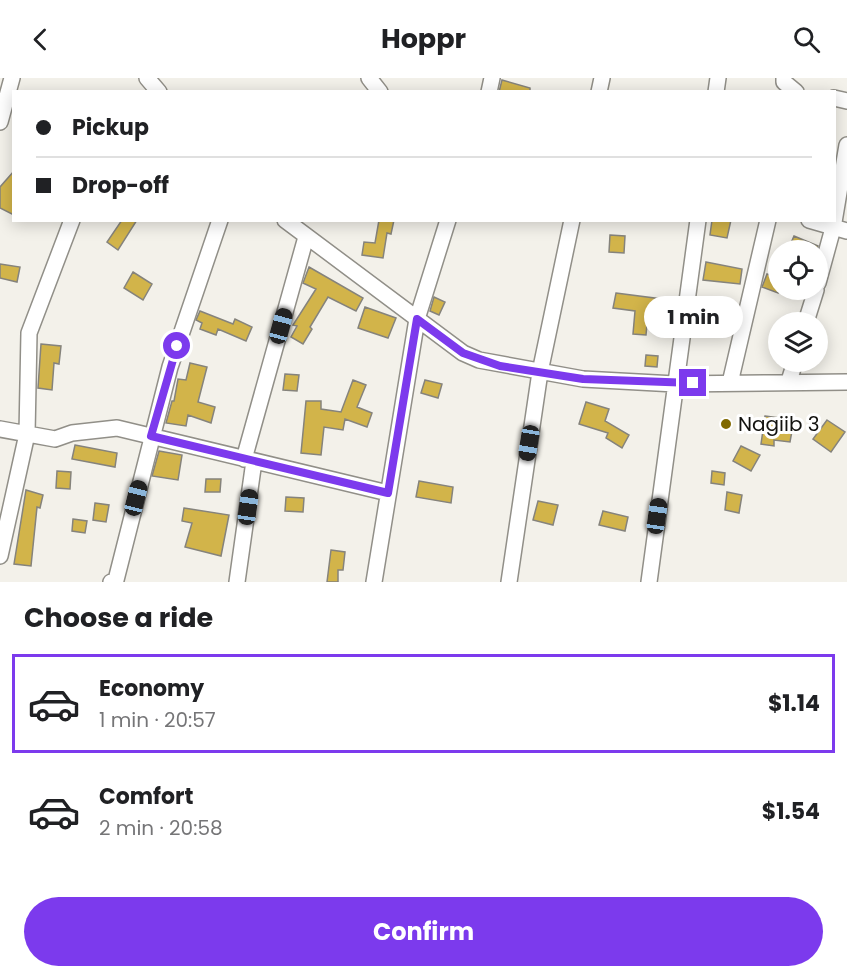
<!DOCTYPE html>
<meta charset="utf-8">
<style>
:root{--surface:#fff;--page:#f2f2f2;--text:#202124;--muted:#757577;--line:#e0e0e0;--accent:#7c3aed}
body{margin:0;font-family:Poppins,sans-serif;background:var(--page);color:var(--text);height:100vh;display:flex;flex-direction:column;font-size:22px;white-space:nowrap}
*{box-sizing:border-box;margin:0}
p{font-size:20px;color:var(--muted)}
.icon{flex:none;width:33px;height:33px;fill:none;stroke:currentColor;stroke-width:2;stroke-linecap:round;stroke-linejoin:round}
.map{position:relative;height:504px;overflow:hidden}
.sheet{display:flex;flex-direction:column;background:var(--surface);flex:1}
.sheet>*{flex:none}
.banner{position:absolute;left:12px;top:12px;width:824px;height:132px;border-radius:0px;box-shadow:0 3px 15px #0003;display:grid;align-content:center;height:132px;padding:0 24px;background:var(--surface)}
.tools{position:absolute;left:768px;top:162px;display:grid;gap:12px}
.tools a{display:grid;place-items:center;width:60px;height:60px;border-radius:50%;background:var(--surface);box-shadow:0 3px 15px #0003;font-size:30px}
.end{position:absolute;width:27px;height:27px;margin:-14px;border:8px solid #7c3aed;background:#fff;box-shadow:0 0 0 3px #fff}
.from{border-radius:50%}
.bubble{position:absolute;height:42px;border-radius:21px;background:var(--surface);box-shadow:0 3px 15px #0003;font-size:20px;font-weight:700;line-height:42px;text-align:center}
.car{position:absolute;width:18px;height:36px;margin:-18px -9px;border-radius:8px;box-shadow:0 0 4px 2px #0007;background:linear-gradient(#222 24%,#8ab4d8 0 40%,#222 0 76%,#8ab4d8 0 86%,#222 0)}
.banner b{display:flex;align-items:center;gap:21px;height:57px;font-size:22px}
.banner b+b{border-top:2px solid var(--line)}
.banner i{width:15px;height:15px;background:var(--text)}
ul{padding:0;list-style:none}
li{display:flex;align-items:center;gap:18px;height:99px;margin:0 12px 9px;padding:0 12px;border:3px solid transparent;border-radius:0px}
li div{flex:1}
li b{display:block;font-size:22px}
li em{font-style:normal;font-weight:700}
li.selected{border-color:var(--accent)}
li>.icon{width:54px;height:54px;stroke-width:1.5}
h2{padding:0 24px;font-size:27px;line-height:72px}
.action{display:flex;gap:12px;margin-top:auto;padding:12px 24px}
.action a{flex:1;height:69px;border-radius:36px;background:var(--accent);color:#fff;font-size:24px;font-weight:700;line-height:69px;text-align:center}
header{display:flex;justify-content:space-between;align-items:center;height:78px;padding:0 24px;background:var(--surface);font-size:27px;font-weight:700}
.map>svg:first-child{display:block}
.building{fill:#d2b44a;stroke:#85837c;stroke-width:1.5}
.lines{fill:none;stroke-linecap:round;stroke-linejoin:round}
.minor-casing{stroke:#918f88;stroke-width:18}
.minor{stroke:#fff;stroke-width:15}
.route{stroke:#7c3aed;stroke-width:8}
.poi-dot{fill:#806900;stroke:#fff;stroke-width:2}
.labels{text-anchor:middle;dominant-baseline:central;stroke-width:6;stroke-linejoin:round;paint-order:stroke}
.poi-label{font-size:20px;fill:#12120f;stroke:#fff;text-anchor:start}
</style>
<header><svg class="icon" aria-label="back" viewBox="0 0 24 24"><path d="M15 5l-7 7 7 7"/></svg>Hoppr<svg class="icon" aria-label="search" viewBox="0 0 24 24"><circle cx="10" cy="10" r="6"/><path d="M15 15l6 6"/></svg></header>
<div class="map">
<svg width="847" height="504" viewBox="0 0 847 504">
<rect width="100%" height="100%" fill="#f3f1ea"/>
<path class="building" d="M502,2l28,8v4h-31z
M14,93v44l-14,-7v-21z
M122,142h15l-19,30 -11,-8z
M379,142h15l-3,14 -4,-1 -4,25 -21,-3 2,-13 11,1z
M712,142h19l-4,18 -17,-3z
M610,157l15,1 -1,17 -15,-1z
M794,158l24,10 -1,4h-29z
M706,184l36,7 -2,15 -37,-4z
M0,186l20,3 -3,15 -17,-4z
M309,189l54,31 -7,13 -28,-14 -18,30 2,2 -9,15 -12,-7 6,-11 -4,-1 23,-36 -13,-6z
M133,194l19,12 -9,16 -19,-12z
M767,196l11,4v15l-16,-6z
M616,215l46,6 -2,16 -12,-2 -2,22 -13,-1 2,-23 -22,-3z
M434,219l11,5 -6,13 -9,-4z
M365,229l31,11 -8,20 -30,-10z
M200,233l33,13 2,-5 17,8 -6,14 -28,-12 -2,6 -16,-6 2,-6 -6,-3z
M41,266l20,2 -2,18 -5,-1 -2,27 -14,-2z
M646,277l12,1 -1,11 -12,-1z
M190,285l17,4 -9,35 17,5 -4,16 -23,-8 -2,11 -20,-3 6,-22h2l4,-22 8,1z
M285,296l14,1 -2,16 -14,-1z
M353,302l13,5 -9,22 15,6 -5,14 -22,-8 -2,11 -19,-3 -3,28 -20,-2 5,-52h15v8l20,3z
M425,302l17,4 -4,14 -17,-5z
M586,324l23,7 -4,12 24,14 -7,13 -16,-10 2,-5 -29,-9z
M765,338l29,4 -4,22 -16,-2v6l-13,-2z
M827,342l18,12 -14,20 -18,-13z
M75,367l42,8 -2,14 -43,-8z
M741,368l19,9 -9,16 -18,-10z
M159,373l23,4 -4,25 -26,-4z
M57,393l14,1 -1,17 -14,-1z
M712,393l13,2 -1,12 -13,-2z
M206,401h15l-1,13h-15z
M419,403l34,6 -2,16 -35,-6z
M26,412l17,5 -3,13 -3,-1 -6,59 -17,-2z
M727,414l15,3 -3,18 -14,-3z
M286,419l18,1 -1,14 -18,-1z
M538,423l20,4 -5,20 -20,-5z
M95,425l14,2 -3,17 -13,-2z
M184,430l45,7 -8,41 -36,-9 7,-24 -10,-2z
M603,433l25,6 -3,14 -26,-6z
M73,441l14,2 -2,12 -13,-2z
M331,472l14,2 -2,18h-5v12h-11z"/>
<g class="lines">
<defs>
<path id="minor" d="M147,0l12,14
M369,0l11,14
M784,0v4l12,10
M489,14l3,-14
M599,14l3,-14
M716,14l2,-14
M834,20l13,3
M0,44l12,-44
M285,142l178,133 16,7 104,19 92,5 172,-2
M809,142l38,11
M818,205l15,-55 14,-83
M806,244l10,-32
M789,303l6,-19
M730,305l38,-163
M0,351l55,10 17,-6 45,-5 271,65
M244,381l62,-222
M0,478l27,-122 2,-101 43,-113
M111,504l5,-2 54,-213 50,-147
M237,504l17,-121
M374,504l43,-263 31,-99
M509,504l31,-210 32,-152
M649,504l49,-362"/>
</defs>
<use href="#minor" class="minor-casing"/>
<use href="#minor" class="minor"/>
</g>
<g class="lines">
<path class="route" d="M177,268l-26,90 237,57 29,-174 46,34 37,13 83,13 110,4"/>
</g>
<circle class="poi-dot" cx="726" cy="346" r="6"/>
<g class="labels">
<g class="poi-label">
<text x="738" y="346">Nagiib 3</text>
</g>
</g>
</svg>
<div class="tools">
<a><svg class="icon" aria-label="locate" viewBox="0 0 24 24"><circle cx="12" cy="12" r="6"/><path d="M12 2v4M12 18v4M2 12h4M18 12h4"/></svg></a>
<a><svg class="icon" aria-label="layers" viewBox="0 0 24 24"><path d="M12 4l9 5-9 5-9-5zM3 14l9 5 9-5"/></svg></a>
</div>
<i class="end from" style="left:177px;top:268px"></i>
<i class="end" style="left:693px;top:305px"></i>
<div class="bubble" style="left:644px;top:218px;width:99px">1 min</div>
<i class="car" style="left:281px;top:248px;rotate:15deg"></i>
<i class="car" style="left:529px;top:365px;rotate:189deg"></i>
<i class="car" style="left:136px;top:420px;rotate:14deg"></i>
<i class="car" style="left:248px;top:429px;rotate:8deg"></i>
<i class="car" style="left:657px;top:438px;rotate:8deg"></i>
<div class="banner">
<b><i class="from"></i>Pickup</b>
<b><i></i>Drop-off</b>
</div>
</div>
<section class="sheet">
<h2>Choose a ride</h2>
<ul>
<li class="selected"><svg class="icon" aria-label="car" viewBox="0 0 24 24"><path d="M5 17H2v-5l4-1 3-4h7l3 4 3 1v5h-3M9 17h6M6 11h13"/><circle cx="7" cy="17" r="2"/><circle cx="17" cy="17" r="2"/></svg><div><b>Economy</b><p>1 min · 20:57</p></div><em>$1.14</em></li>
<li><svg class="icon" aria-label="car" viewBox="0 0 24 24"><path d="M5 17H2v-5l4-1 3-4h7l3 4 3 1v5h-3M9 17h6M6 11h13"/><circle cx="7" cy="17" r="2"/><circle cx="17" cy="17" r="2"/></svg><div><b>Comfort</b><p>2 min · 20:58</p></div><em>$1.54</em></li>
</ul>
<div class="action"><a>Confirm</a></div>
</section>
